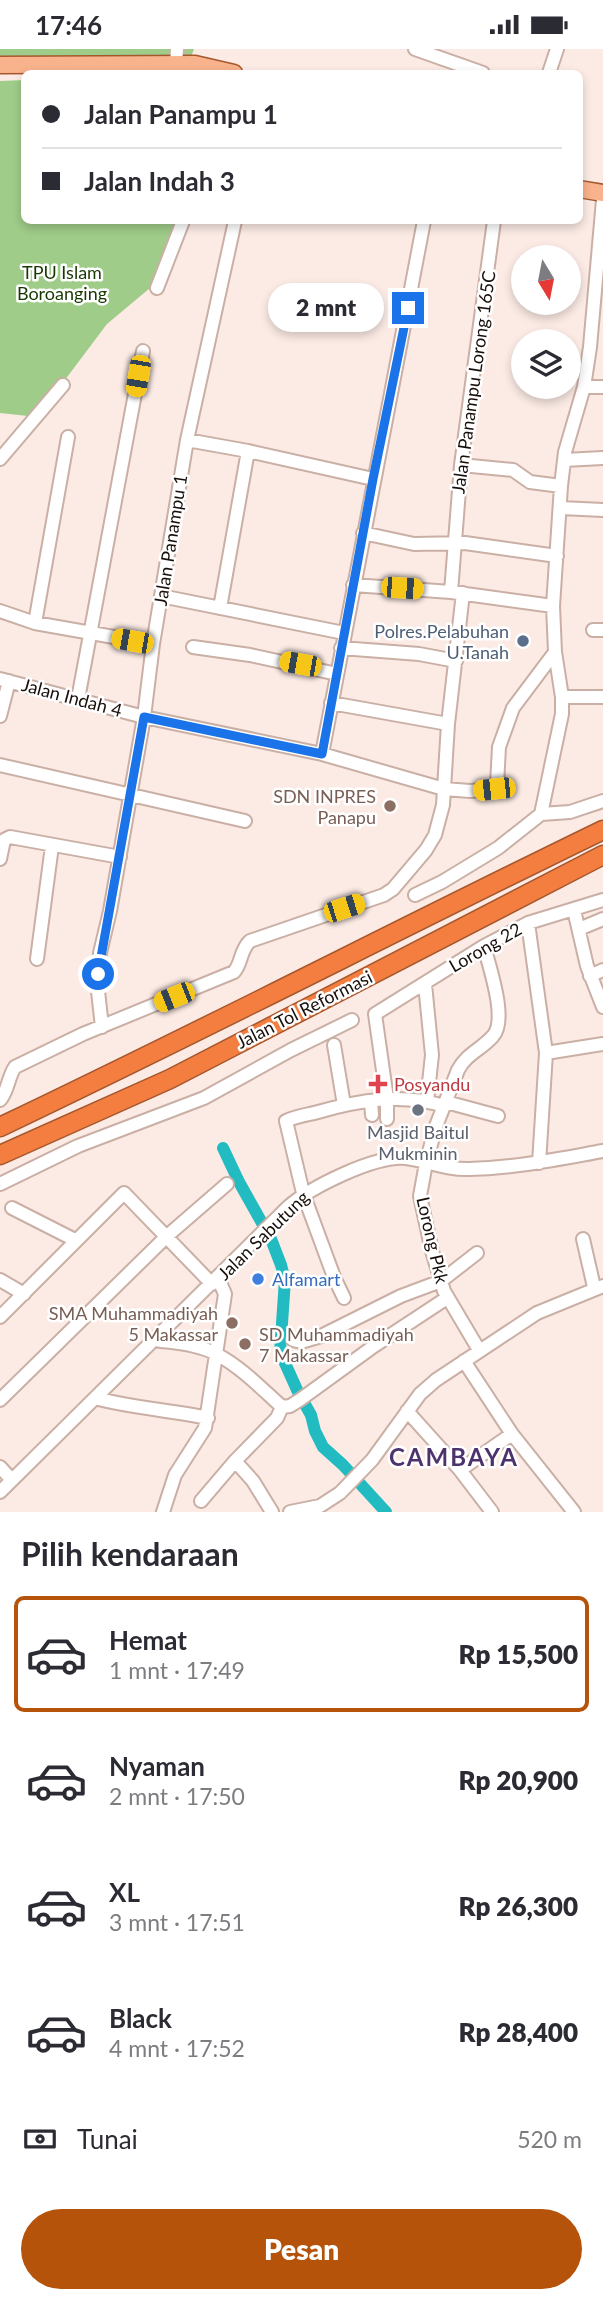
<!DOCTYPE html>
<html lang="id">
<meta charset="utf-8">
<style>
:root{--surface:#fff;--page:#f2f2f3;--text:#2b2b33;--muted:#7c7c81;--line:#e1e1e2;--accent:#b45309}
body{margin:0;font-family:Lato,sans-serif;background:var(--page);color:var(--text);height:100vh;display:flex;flex-direction:column;font-size:26px;white-space:nowrap}
*{box-sizing:border-box;margin:0}
p{font-size:23px;color:var(--muted)}
.icon{flex:none;width:38px;height:38px;fill:none;stroke:currentColor;stroke-width:2;stroke-linecap:round;stroke-linejoin:round}
.map{position:relative;height:1463px;overflow:hidden}
.side{display:flex;flex-direction:column;background:var(--surface);flex:1}
.side>*{flex:none}
.top-card{position:absolute;left:21px;top:21px;width:562px;height:154px;border-radius:10px;box-shadow:0 4px 10px #0003;display:grid;align-content:center;height:154px;padding:0 21px;background:var(--surface)}
.needle{width:46px;rotate:170deg}
.buttons{position:absolute;left:511px;top:196px;display:grid;gap:14px}
.buttons a{display:grid;place-items:center;width:70px;height:70px;border-radius:50%;background:var(--surface);box-shadow:0 4px 10px #0003;font-size:35px}
.end{position:absolute;width:32px;height:32px;margin:-16px;border:9px solid #1a73e8;background:#fff;box-shadow:0 0 0 4px #fff}
.from{border-radius:50%}
.bubble{position:absolute;height:49px;border-radius:24px;background:var(--surface);box-shadow:0 4px 10px #0003;font-size:23px;font-weight:800;line-height:49px;text-align:center}
.car{position:absolute;width:21px;height:42px;margin:-21px -10px;border-radius:9px;box-shadow:0 0 5px 2px #0007;background:linear-gradient(#f5c518 24%,#345 0 40%,#f5c518 0 76%,#345 0 86%,#f5c518 0)}
.top-card b{display:flex;align-items:center;gap:24px;height:66px;font-size:26px}
.top-card b+b{border-top:2px solid var(--line)}
.top-card i{width:18px;height:18px;background:var(--text)}
ul{padding:0;list-style:none}
li{display:flex;align-items:center;gap:21px;height:116px;margin:0 14px 10px;padding:0 7px;border:4px solid transparent;border-radius:10px}
li div{flex:1}
li b{display:block;font-size:26px}
li em{font-style:normal;font-weight:800}
li.active{border-color:var(--accent)}
li>.icon{width:63px;height:63px;stroke-width:1.5}
h2{padding:0 21px;font-size:32px;line-height:84px}
.pay{display:flex;align-items:center;gap:18px;height:77px;padding:0 21px;font-size:26px}
.pay p{margin-inline-start:auto}
.cta{display:flex;gap:14px;margin-top:auto;padding:14px 21px}
.cta a{flex:1;height:80px;border-radius:42px;background:var(--accent);color:#fff;font-size:28px;font-weight:800;line-height:80px;text-align:center}
.status{display:flex;justify-content:space-between;align-items:center;height:49px;padding:0 35px;background:var(--surface);direction:ltr}
.status svg{height:19px;fill:currentColor}
.map>svg:first-child{display:block}
.green{fill:#9fcc89}
.lines{fill:none;stroke-linecap:round;stroke-linejoin:round}
.canal{stroke:#23bbc2;stroke-width:12}
.minor-casing{stroke:#caafa5;stroke-width:16}
.major-casing{stroke:#a6572d;stroke-width:19}
.highway-casing{stroke:#a6572d;stroke-width:21}
.minor{stroke:#fff;stroke-width:12}
.major{stroke:#f8b28c;stroke-width:16}
.highway{stroke:#f37e40;stroke-width:18}
.route{stroke:#1a73e8;stroke-width:9}
.service-dot{fill:#5c6f8a;stroke:#fff;stroke-width:2.5}
.education-dot{fill:#8d6e63;stroke:#fff;stroke-width:2.5}
.health-dot{fill:#e0444e;stroke:#fff;stroke-width:2.5}
.worship-dot{fill:#6b7280;stroke:#fff;stroke-width:2.5}
.shop-dot{fill:#3f7fe0;stroke:#fff;stroke-width:2.5}
.labels{text-anchor:middle;dominant-baseline:central;stroke-width:5;stroke-linejoin:round;paint-order:stroke}
.park-label{font-size:18px;fill:#183802;stroke:#fff}
.street-label{font-size:18px;fill:#180f0b;stroke:#fff}
.service-label{font-size:18px;fill:#4e5e75;stroke:#fff;text-anchor:end}
.education-label{font-size:18px;fill:#785e54;stroke:#fff;text-anchor:end}
.health-label{font-size:18px;fill:#be3a42;stroke:#fff;text-anchor:start}
.worship-label{font-size:18px;fill:#5b616d;stroke:#fff}
.shop-label{font-size:18px;fill:#366cbe;stroke:#fff;text-anchor:start}
.district-label{font-size:24px;font-weight:bold;letter-spacing:2px;fill:#4d336e;stroke:#fff}
</style>
<div class="status"><b>17:46</b><svg viewBox="0 0 49 12"><path d="M0 12V9h3v3zM5 12V6h3v6zM10 12V3h3v9zM15 12V0h3v12zM26 1h20v11H26zM47 4h2v5h-2z"/></svg></div>
<div class="map">
<svg width="603" height="1463" viewBox="0 0 603 1463">
<rect width="100%" height="100%" fill="#fcebe5"/>
<path class="green" d="M0,0h194l-3,8 -191,3z
M24,31v141h158l-26,62 -49,41 -70,93 -37,-4v-332z"/>
<g class="lines">
<path class="canal" d="M223,1099l16,34 32,57 10,26 4,15 -5,72 18,40 13,23 4,16 8,16 20,18 43,47"/>
<defs>
<path id="minor" d="M415,0l68,24
M176,15l1,-15
M549,24l8,-24
M603,151l-13,147 -6,40 -19,65 -4,34 -8,120 2,46 7,45h41
M157,239l26,-67
M584,338h19
M187,391l61,11 125,28
M0,410l63,-74
M564,411l39,-2
M461,416l52,5 17,12 31,4
M561,459l42,2
M363,484l51,11 51,-1 92,13
M353,536l98,7 102,14
M451,543l10,-127 33,-244
M161,547l183,37
M220,559l28,-157
M0,562l35,12 118,21
M35,574l33,-186
M593,581h10
M193,598l57,8 87,19
M341,599l78,6 37,7
M0,630l144,38 178,37 122,35 26,2 23,-2 4,-4 2,-38 14,-39 42,-56
M78,650l65,-348
M331,654l117,21
M0,667l9,-35
M322,705l102,-533
M0,716l245,56
M541,765l29,-2 33,-11
M0,810l4,-19 6,-3 110,20
M415,846l27,-13 56,-34 43,-34 21,-100v-17
M574,861l13,56 16,41
M528,874l18,130 -7,110
M579,880l24,-10
M37,910l15,-113
M590,927l13,-6
M425,935l7,71 -5,46
M102,978l-4,-36 2,-38 10,-42 34,-194 9,-73 34,-204 48,-219
M334,996l10,60
M546,1004l57,-9
M0,1051c8,-9 8,-23 15,-33l68,-33 151,-62c8,-9 6,-22 16,-31l134,-46 9,-6 33,-39 9,-15 8,-30 5,-81 15,-131
M371,1052l1,14
M446,1053l52,14
M387,1070v-20l-12,-85 109,-68 44,-23 75,-23
M0,1135l78,-38 126,-48 87,-48 61,-30
M12,1159l63,32
M583,1190l11,48
M0,1231l24,14
M344,1249l-10,-21 -31,-84 -17,-72c10,-5 21,-6 32,-9 42,-12 84,-19 126,-6
M0,1268l124,-124 88,91
M155,1291c20,3 45,4 63,15 24,13 44,34 64,52
M293,1291l8,2 20,-6 80,-40 40,-15 36,-28
M479,1301l-35,-59 -12,-40 -12,-55 6,-33 10,-37 22,-56c8,-16 24,-21 35,-34 15,-16 -4,-70 -9,-90
M464,1312l48,73 62,78
M95,1349c37,10 75,12 113,20
M0,1351l167,-164 60,-52
M282,1358l8,-1 11,-7 73,-53 73,-48
M407,1362l53,59 32,42
M235,1412l42,-43 5,-11
M0,1418l11,12
M460,1421l52,-36
M0,1443l288,-285c23,-20 87,-52 118,-49 22,3 41,12 63,11 46,-1 89,-10 134,-18
M201,1452l34,-40 18,20 19,31
M163,1463l12,-37 30,-47 20,-134 -7,-16
M290,1463l30,-6 20,-13 32,-33 48,-66 16,-14 101,-67 66,-27"/>
<path id="major" d="M0,16l195,-1 39,9
M579,140l24,4"/>
<path id="highway" d="M0,1078c202,-96 401,-199 603,-297
M0,1106l170,-76 433,-224"/>
</defs>
<use href="#minor" class="minor-casing"/>
<use href="#major" class="major-casing"/>
<use href="#highway" class="highway-casing"/>
<use href="#minor" class="minor"/>
<use href="#major" class="major"/>
<use href="#highway" class="highway"/>
</g>
<g class="lines">
<path class="route" d="M98,925l46,-257 178,37 51,-275 35,-171"/>
</g>
<circle class="service-dot" cx="523" cy="592" r="7"/>
<g class="education-dot">
<circle cx="390" cy="757" r="7"/>
<circle cx="232" cy="1274" r="7"/>
<circle cx="245" cy="1295" r="7"/>
</g>
<path class="health-dot" d="M374.5 1024.5h7v7h7v7h-7v7h-7v-7h-7v-7h7z"/>
<circle class="worship-dot" cx="418" cy="1061" r="7"/>
<circle class="shop-dot" cx="258" cy="1230" r="7"/>
<g class="labels">
<g class="park-label">
<text x="62" y="223">TPU Islam<tspan x="62" dy="21">Boroanging</tspan></text>
</g>
<g class="street-label">
<text transform="translate(473 333) rotate(-82)">Jalan Panampu Lorong 165C</text>
<text transform="translate(170 491) rotate(-81)">Jalan Panampu 1</text>
<text transform="translate(72 648) rotate(15)">Jalan Indah 4</text>
<text transform="translate(485 898) rotate(-30)">Lorong 22</text>
<text transform="translate(304 960) rotate(-27)">Jalan Tol Reformasi</text>
<text transform="translate(263 1186) rotate(-44)">Jalan Sabutung</text>
<text transform="translate(433 1191) rotate(77)">Lorong Pkk</text>
</g>
<g class="service-label">
<text x="509" y="582">Polres.Pelabuhan<tspan x="509" dy="21">U.Tanah</tspan></text>
</g>
<g class="education-label">
<text x="376" y="747">SDN INPRES<tspan x="376" dy="21">Panapu</tspan></text>
<text x="218" y="1264">SMA Muhammadiyah<tspan x="218" dy="21">5 Makassar</tspan></text>
<text x="259" y="1285" text-anchor="start">SD Muhammadiyah<tspan x="259" dy="21">7 Makassar</tspan></text>
</g>
<g class="health-label">
<text x="394" y="1035">Posyandu</text>
</g>
<g class="worship-label">
<text x="418" y="1083">Masjid Baitul<tspan x="418" dy="21">Mukminin</tspan></text>
</g>
<g class="shop-label">
<text x="272" y="1230">Alfamart</text>
</g>
<g class="district-label">
<text x="454" y="1407">CAMBAYA</text>
</g>
</g>
</svg>
<div class="buttons">
<a><svg class="needle" viewBox="-14 -14 28 28"><path d="M0-13l5 13h-10z" fill="#e53935"/><path d="M0 13l5-13h-10z" fill="#7c7c81"/></svg></a>
<a><svg class="icon" aria-label="layers" viewBox="0 0 24 24"><path d="M12 4l9 5-9 5-9-5zM3 14l9 5 9-5"/></svg></a>
</div>
<i class="end from" style="left:98px;top:925px"></i>
<i class="end" style="left:408px;top:259px"></i>
<div class="bubble" style="left:268px;top:234px;width:116px">2 mnt</div>
<i class="car" style="left:138px;top:327px;rotate:190deg"></i>
<i class="car" style="left:402px;top:539px;rotate:94deg"></i>
<i class="car" style="left:132px;top:592px;rotate:280deg"></i>
<i class="car" style="left:300px;top:615px;rotate:280deg"></i>
<i class="car" style="left:494px;top:740px;rotate:264deg"></i>
<i class="car" style="left:344px;top:859px;rotate:72deg"></i>
<i class="car" style="left:174px;top:948px;rotate:248deg"></i>
<div class="top-card">
<b><i class="from"></i>Jalan Panampu 1</b>
<b><i></i>Jalan Indah 3</b>
</div>
</div>
<section class="side">
<h2>Pilih kendaraan</h2>
<ul>
<li class="active"><svg class="icon" aria-label="car" viewBox="0 0 24 24"><path d="M5 17H2v-5l4-1 3-4h7l3 4 3 1v5h-3M9 17h6M6 11h13"/><circle cx="7" cy="17" r="2"/><circle cx="17" cy="17" r="2"/></svg><div><b>Hemat</b><p>1 mnt · 17:49</p></div><em>Rp 15,500</em></li>
<li><svg class="icon" aria-label="car" viewBox="0 0 24 24"><path d="M5 17H2v-5l4-1 3-4h7l3 4 3 1v5h-3M9 17h6M6 11h13"/><circle cx="7" cy="17" r="2"/><circle cx="17" cy="17" r="2"/></svg><div><b>Nyaman</b><p>2 mnt · 17:50</p></div><em>Rp 20,900</em></li>
<li><svg class="icon" aria-label="car" viewBox="0 0 24 24"><path d="M5 17H2v-5l4-1 3-4h7l3 4 3 1v5h-3M9 17h6M6 11h13"/><circle cx="7" cy="17" r="2"/><circle cx="17" cy="17" r="2"/></svg><div><b>XL</b><p>3 mnt · 17:51</p></div><em>Rp 26,300</em></li>
<li><svg class="icon" aria-label="car" viewBox="0 0 24 24"><path d="M5 17H2v-5l4-1 3-4h7l3 4 3 1v5h-3M9 17h6M6 11h13"/><circle cx="7" cy="17" r="2"/><circle cx="17" cy="17" r="2"/></svg><div><b>Black</b><p>4 mnt · 17:52</p></div><em>Rp 28,400</em></li>
</ul>
<div class="pay"><svg class="icon" aria-label="cash" viewBox="0 0 24 24"><path d="M3 7h18v10H3z"/><circle cx="12" cy="12" r="2"/></svg>Tunai<p>520 m</p></div>
<div class="cta"><a>Pesan</a></div>
</section>
